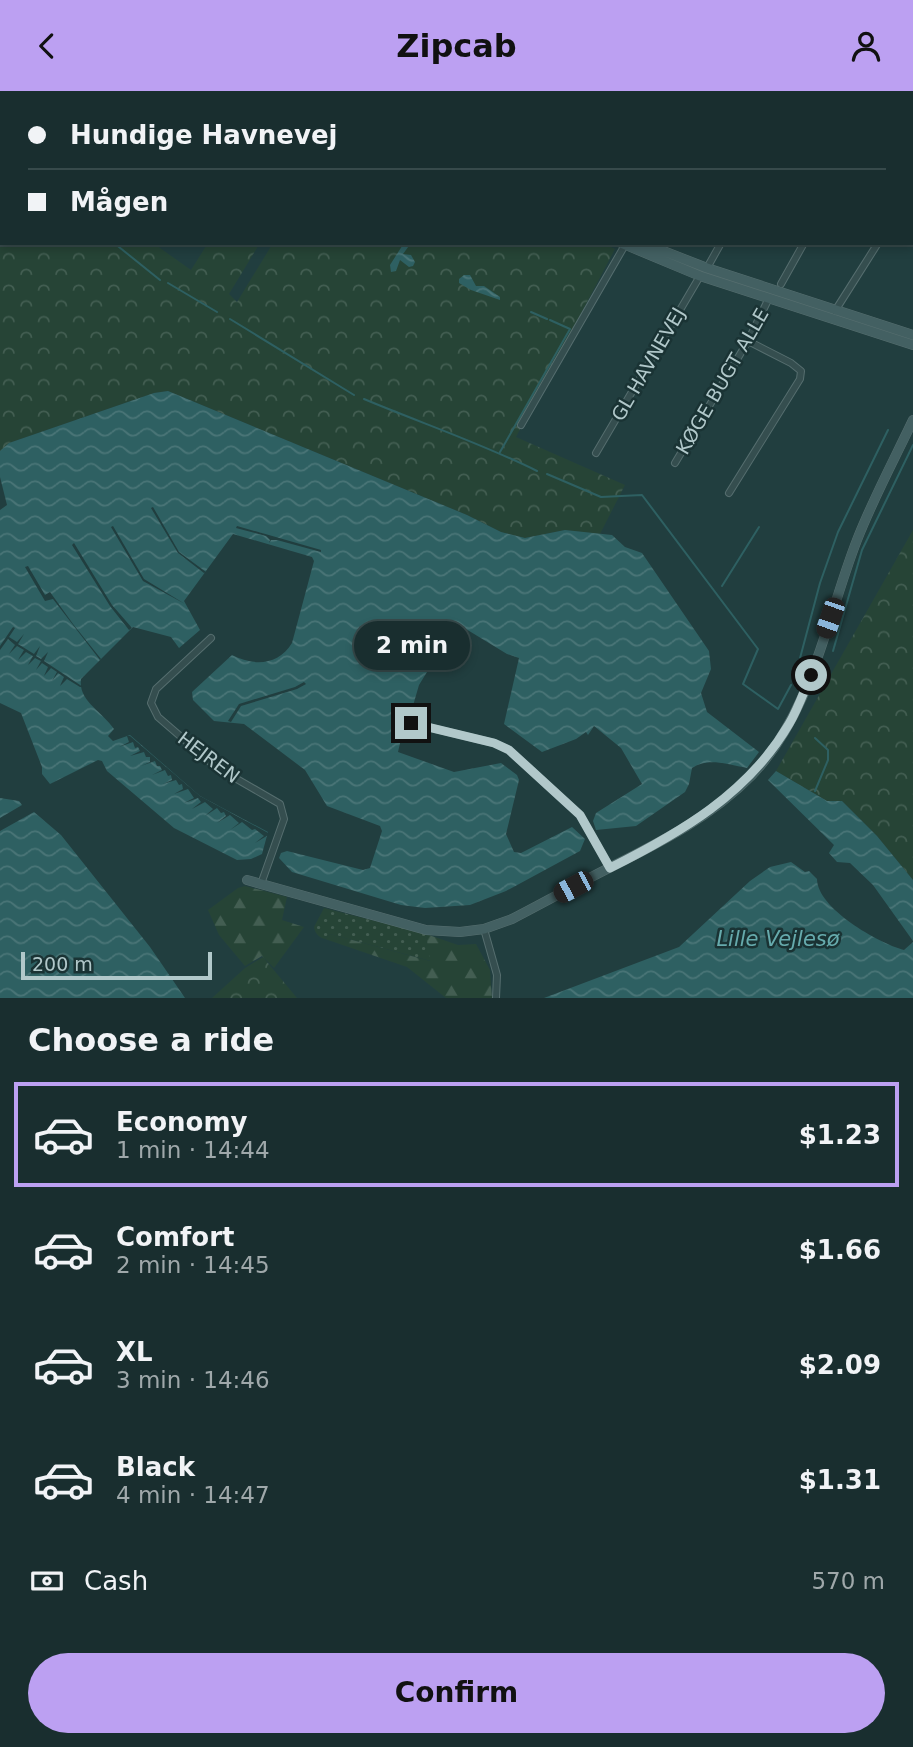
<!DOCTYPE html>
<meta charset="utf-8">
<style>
:root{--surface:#192e2f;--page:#223637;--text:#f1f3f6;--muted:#9fa8aa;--line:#374a4b;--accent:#bca0f2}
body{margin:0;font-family:"DejaVu Sans",sans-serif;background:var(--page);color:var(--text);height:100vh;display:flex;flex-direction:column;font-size:26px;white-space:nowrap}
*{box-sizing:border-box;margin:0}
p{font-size:23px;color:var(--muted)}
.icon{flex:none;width:38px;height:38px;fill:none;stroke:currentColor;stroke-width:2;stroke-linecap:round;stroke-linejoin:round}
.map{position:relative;height:907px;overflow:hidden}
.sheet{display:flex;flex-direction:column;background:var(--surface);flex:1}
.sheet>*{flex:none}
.top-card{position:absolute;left:0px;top:0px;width:914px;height:154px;box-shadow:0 4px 10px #0003,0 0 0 2px var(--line);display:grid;align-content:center;height:154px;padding:0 28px;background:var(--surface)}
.scale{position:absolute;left:21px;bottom:18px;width:191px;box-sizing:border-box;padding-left:7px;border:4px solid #b1c8ca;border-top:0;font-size:19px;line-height:24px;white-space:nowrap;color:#b1c8ca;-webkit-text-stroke:5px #1a3334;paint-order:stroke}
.end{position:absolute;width:32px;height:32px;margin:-16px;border:9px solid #b1c8ca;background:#111;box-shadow:0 0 0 4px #111}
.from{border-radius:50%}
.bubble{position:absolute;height:49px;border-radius:24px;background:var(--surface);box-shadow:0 4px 10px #0003,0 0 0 2px var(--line);font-size:23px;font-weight:700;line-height:49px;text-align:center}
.car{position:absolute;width:21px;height:42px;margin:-21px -10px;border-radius:9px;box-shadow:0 0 5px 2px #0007;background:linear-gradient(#222 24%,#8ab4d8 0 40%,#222 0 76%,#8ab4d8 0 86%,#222 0)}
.top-card b{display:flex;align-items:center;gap:24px;height:66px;font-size:26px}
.top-card b+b{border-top:2px solid var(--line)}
.top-card i{width:18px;height:18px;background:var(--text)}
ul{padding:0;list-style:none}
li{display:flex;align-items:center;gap:21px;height:105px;margin:0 14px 10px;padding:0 14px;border:4px solid transparent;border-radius:0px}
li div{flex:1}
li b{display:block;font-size:26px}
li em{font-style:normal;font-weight:700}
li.selected{border-color:var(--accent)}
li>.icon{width:63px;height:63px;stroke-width:1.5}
h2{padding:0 28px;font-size:32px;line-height:84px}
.pay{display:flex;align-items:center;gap:18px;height:77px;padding:0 28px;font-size:26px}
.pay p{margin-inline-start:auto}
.button{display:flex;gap:14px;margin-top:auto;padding:14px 28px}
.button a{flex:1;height:80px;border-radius:42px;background:var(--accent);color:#111;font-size:28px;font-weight:700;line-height:80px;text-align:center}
header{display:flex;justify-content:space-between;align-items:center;height:91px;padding:0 28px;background:var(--accent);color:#111;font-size:32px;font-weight:700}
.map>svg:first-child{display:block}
.grass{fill:url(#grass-dots)}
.forest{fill:url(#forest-firs)}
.park{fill:url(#park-crowns)}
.water{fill:url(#water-waves)}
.pier{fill:#213e3f}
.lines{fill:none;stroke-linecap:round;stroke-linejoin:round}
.stream{stroke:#2e6062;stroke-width:2}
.street-casing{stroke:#566e6f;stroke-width:8}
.secondary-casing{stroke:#566e6f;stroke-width:10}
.street{stroke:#354e4f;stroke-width:6}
.secondary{stroke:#436062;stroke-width:9}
.route{stroke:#b1c8ca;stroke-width:9}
.labels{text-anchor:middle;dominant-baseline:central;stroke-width:5;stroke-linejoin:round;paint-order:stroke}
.street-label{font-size:19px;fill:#b1c8ca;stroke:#1a3334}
.water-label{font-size:21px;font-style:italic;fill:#66abad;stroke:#1a3334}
</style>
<header><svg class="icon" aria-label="back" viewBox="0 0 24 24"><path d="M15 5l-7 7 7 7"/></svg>Zipcab<svg class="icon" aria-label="person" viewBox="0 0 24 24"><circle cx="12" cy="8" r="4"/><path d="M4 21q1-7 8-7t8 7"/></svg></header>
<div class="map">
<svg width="913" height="907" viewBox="0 0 913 907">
<defs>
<pattern id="grass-dots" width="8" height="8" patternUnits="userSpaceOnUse" patternTransform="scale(1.75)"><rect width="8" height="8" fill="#264436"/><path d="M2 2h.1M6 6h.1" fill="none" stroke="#435e52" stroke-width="1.8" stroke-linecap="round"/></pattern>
<pattern id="forest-firs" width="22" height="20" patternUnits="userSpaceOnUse" patternTransform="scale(1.75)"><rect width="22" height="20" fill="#264436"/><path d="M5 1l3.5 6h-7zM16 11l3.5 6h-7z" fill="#435e52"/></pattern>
<pattern id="park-crowns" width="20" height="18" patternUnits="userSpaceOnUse" patternTransform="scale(1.75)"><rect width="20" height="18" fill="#264436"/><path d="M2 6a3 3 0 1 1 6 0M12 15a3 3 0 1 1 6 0" fill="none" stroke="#435e52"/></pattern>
<pattern id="water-waves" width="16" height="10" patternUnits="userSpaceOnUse" patternTransform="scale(1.75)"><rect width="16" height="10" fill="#2e6062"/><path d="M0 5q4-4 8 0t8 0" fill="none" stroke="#4a7577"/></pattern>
</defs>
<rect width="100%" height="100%" fill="#213e3f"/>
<path class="grass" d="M324,817l102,26 5,27 -101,-27 -5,5c-7,-2 -10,-6 -11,-12z"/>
<path class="forest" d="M351,0h215l-211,2z
M245,795l42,11 -5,23 22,7 -30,41 -12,-12 -17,10 -26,-31 -11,-25 30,-22z
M330,843l100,27 -4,-27 32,11 18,-1 14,26 2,28h-46l-39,-31 -82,-28z"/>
<path class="park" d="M0,26l2,126h151l38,27 17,-27h52l-31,51 8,8 36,-59h330l12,6 -99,188 109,48 -25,49 -35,-4 -40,8 -24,-6 -34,-17 -299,-124 -14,2 -145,50 -9,10z
M913,439v350l-36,-44 -35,-35h-15l-51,-30z
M263,866l34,41h-85l33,-30z"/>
<path class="water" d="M404,152h7l-8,11 8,1 4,7 -2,4 -4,1 -9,-7 -4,11 -5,1 -1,-7z
M464,184h6l6,11h8l16,11v3l-29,-10 -12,-7v-4z
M168,300l299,124 34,17 24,6 40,-8 47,5 13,12 17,6 67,98 2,18 -10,24 6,19 52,40 -12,16c-19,-3 -38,-11 -55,0l-3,16 -4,8 -49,34 -40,4 -3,-9 3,-8 46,-29 -21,-36 -27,-22 -6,9 -2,-3 -10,7 -34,13 -38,-28 15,-66 -12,-4 -46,-28 -5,-1 -37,60 -7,24 -4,-1 -10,44 56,20 47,-9 16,12 2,5 -13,54 8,18 7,1 51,-26 13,12 -5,12 -74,40 -36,14 -45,3 -24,-3 -109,-33 -13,-14 2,-5 6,-2 76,19 7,-2 12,-37 -2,-5 -53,-20 -22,-36 -61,-46 -30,-3 -21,-21 -1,-8 40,-37c21,11 46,11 60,-12l22,-82 -2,-4 -79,-23 -49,67 16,29 -21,18 -8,-11 -38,-10 -52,52c-3,22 21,32 33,50l-6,7 5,5 17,-6 70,61 68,36 -6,22 -11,5 -14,1 -63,-32 -67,-57 -5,-10 -4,-1 -48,24 -8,-10v-7l-21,-54 -21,-10v-193l7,-5 -7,-28v-26l9,-8 145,-50z
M776,680l51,30h15l35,35 36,44v61l-40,-56 -23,-22 -13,-1 -8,-9 5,-8 -66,-65z
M0,707l19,3 3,4 -22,13z
M34,721l27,23 89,112 35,51h-185v-167z
M791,771l14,10 4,-1 8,8c0,29 61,64 87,71l9,-8v56h-369l135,-51 71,-66 20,-14z"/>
<path class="pier" d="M153,416l26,45 27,20 -2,1 -26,-20 -27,-45z
M113,435l31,53 41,25 -42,-23 -32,-54z
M237,435l84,24v2l-44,-12h-6l-2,3 1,-3 -4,-4 -30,-8z
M74,452l38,62 20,23 -3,2 -19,-24 -38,-61z
M28,475l17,29 5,-3 23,32 28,35 -1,1 -47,-61 -8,2 -20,-34z
M13,536l2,1 -6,9 8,5 7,-8 -6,10 16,10 6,-8 -4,10 5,3 7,-7 -4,9 39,26h-3l-13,-8 -7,7 4,-9 -6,-4 -6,8 5,-9 -6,-4 -7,8 4,-9 -6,-4 -6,7 5,-9 -6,-3 -7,7 5,-9 -7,-4 -8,8 6,-10 -7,-4 -8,8 6,-9 -7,-6 -8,11v-4z
M304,591l2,2 -9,5 -56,17 -10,16 -3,-1 11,-17 56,-17z
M127,645h3l70,60 70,38 -15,9 9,-7 -9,-7 -3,1 -10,-8 -12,8 9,-7 -9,-8 -13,8 9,-7 -2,-4 -3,1 -4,-5 -12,8 8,-7 -8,-7 -13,7 9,-7 -3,-4 -14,5 10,-5 -6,-9 -14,5 9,-5 -1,-5 -3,1 -3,-5 -13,4 9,-4 -1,-5 -3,1 -3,-6 -13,5 10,-5 -2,-4h-3l-2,-5 -14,5 9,-4v-5h-4l-2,-5 -14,4 10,-5 -2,-4 -3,1 -2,-6 -14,5 10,-5z"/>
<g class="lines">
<path class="stream" d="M0,150l2,-1
M114,152l46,37
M168,192l49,29
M531,221l16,7
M230,228l124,76
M364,308c57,24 117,44 173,72
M500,361l70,-123 -20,-9
M547,383l54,23 41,-2 116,154 -15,35 35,25 13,-24
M722,495l37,-59
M833,560l29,-101 51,-105
M795,586l25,-94 18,-51 50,-102
M815,700l13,-31v-10l-13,-12"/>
<defs>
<path id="street" d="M797,0l3,2
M45,2l1,-2
M65,2l1,-2
M101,2l1,-2
M137,2l1,-2
M231,2l1,-2
M622,2l1,-2
M713,2l1,-2
M912,81l1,1
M912,97l1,-2
M707,177l14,-25
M781,193l23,-41
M835,220l43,-68
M521,334l104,-180
M596,362l104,-177
M675,372l73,-122 21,-43
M729,402l71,-114 1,-8 -10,-8 -43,-22
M211,547l-55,51 -5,14 7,14 58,50 64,37 4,15 -23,65
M411,632l83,20 15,7 71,65 30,53
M484,838l13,46 -1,23"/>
<path id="secondary" d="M315,0l3,2
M334,0l3,2
M621,152l79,33 213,69
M643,152l64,25 206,67
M247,789l179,50 34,2 24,-3 28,-10c33,-17 65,-35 99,-52 50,-25 101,-51 141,-92 61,-64 74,-156 105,-235 16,-41 37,-80 56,-120"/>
</defs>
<use href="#street" class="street-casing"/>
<use href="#secondary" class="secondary-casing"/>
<use href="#street" class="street"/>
<use href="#secondary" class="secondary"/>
</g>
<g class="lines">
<path class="route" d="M411,632l83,20 15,7 71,65 30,53c70,-35 138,-74 179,-144 9,-15 15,-33 22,-49"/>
</g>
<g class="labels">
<g class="street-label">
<text transform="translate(648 273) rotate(-60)">GL HAVNEVEJ</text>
<text transform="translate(722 290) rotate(-60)">KØGE BUGT ALLE</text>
<text transform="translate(209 666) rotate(37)">HEJREN</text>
</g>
<g class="water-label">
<text x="778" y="848">Lille Vejlesø</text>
</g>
</g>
</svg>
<div class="scale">200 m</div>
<i class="end from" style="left:811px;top:584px"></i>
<i class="end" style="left:411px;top:632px"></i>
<div class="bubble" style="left:354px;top:530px;width:116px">2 min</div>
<i class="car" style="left:830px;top:527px;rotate:199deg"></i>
<i class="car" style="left:573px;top:796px;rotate:242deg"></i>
<div class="top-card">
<b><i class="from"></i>Hundige Havnevej</b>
<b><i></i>Mågen</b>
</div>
</div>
<section class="sheet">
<h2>Choose a ride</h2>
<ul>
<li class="selected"><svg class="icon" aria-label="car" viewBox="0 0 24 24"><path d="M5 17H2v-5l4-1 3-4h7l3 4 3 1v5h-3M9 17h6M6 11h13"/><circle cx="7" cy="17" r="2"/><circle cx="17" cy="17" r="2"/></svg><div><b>Economy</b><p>1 min · 14:44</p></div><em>$1.23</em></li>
<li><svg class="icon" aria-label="car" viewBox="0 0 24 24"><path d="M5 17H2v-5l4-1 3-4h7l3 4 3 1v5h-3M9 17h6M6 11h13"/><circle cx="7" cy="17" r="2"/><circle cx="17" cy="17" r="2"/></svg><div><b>Comfort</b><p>2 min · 14:45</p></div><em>$1.66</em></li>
<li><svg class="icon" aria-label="car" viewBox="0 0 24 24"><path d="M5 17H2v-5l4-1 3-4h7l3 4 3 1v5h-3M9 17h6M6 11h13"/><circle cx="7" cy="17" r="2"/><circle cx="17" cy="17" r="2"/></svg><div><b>XL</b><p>3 min · 14:46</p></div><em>$2.09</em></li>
<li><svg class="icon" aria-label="car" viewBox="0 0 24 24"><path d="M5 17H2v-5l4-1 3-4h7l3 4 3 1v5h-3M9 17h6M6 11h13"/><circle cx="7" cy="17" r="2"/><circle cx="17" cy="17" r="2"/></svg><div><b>Black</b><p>4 min · 14:47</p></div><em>$1.31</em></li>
</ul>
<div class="pay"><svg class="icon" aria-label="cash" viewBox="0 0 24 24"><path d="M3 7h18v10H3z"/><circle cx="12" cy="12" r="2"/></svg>Cash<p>570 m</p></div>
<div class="button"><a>Confirm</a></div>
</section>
